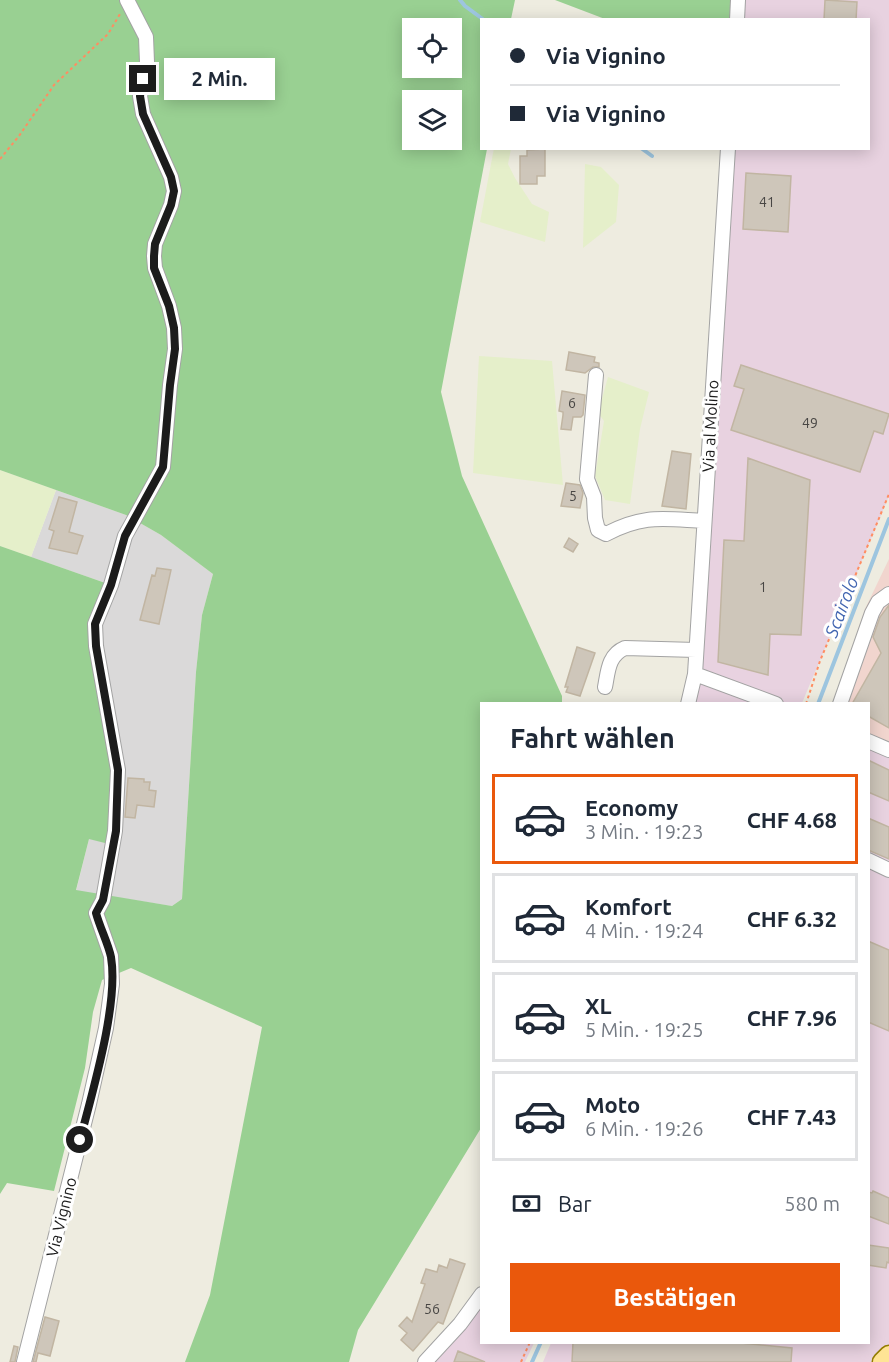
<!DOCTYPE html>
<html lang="de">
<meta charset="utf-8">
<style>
:root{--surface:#fff;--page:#f2f2f3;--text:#1f2937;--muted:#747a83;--line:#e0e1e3;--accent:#ea580c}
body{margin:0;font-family:Ubuntu,sans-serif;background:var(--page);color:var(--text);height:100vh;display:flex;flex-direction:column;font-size:22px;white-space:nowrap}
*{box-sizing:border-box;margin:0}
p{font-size:20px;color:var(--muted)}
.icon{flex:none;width:33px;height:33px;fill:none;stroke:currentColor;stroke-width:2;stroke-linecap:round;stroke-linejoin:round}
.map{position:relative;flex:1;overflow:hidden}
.drawer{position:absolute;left:480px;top:702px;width:390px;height:642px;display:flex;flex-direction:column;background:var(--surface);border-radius:0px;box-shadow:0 3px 15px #0003}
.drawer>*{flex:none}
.hud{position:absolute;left:480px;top:18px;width:390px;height:132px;border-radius:0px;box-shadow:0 3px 15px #0003;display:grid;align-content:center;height:132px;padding:0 30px;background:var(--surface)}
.fabs{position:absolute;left:402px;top:18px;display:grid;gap:12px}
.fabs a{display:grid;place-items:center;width:60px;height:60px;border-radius:0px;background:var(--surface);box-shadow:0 3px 15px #0003;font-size:30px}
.end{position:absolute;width:27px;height:27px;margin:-14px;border:8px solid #1c1c1c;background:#fff;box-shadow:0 0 0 3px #fff}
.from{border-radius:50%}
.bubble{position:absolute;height:42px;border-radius:0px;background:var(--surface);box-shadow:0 3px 15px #0003;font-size:20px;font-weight:700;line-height:42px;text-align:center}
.hud b{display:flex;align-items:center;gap:21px;height:57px;font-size:22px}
.hud b+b{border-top:2px solid var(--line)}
.hud i{width:15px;height:15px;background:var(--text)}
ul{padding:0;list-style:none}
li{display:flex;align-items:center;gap:18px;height:90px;margin:0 12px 9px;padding:0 18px;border:3px solid var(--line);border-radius:0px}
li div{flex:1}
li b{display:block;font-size:22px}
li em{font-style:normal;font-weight:700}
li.active{border-color:var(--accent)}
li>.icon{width:54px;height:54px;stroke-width:1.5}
h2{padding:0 30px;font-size:27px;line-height:72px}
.pay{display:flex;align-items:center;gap:15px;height:66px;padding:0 30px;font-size:22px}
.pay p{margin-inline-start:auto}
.primary-button{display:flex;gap:12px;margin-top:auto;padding:12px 30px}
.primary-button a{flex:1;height:69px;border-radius:0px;background:var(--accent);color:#fff;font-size:24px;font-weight:700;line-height:69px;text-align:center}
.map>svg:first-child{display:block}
.residential{fill:#dad9d9}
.commercial{fill:#f1d5ce}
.industrial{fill:#e8d2e0}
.farmland{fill:#e5efca}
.forest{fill:#99d092;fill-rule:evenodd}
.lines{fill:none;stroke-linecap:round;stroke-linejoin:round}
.stream{stroke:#9dc5df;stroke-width:4}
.building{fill:#cec6ba;stroke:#c1b5a2;stroke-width:1.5}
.minor-casing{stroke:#a3a3a3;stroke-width:16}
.major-casing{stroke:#947d00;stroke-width:21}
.path{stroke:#ff8d61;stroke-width:2;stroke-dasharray:3 3;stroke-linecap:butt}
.minor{stroke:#fff;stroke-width:14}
.major{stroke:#ffe495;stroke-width:18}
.route{stroke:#1c1c1c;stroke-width:8}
.labels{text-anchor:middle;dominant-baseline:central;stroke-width:6;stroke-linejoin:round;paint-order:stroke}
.number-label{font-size:14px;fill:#484644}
.street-label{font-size:16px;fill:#1c1c1c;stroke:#fff}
.water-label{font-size:18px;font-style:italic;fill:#4366b1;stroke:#fff}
</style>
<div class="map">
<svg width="889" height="1362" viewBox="0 0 889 1362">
<rect width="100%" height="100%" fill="#eeece0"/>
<path class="residential" d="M56,490l70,25 35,20 52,39 -11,41 -6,57 -14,227 -10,7 -96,-15 13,-52 7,-193 15,-61 -80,-28z"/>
<path class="commercial" d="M889,559v184l-20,-10 -1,-29h-35l32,-95z"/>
<path class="industrial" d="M738,0h151v496l-87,207 -114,1 40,-555 140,-1v-128l-131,-1z
M869,746l20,9v607h-346l8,-19 317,-1z
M481,1294l1,48 52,1 -9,19h-100z"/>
<path class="farmland" d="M494,148l17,1 -3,15 7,14 17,26 17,8 -4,30 -65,-20z
M585,164l16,3 18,18 -3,37 -33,26z
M479,356l73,5 11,124 -90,-12z
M608,377l41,15 -9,37 -10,75 -25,-4 -10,-24 9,-55 -6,-8z
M0,470l56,20 -25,67 -31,-11z"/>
<path class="forest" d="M0,0h515l-4,19 -29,1v128l5,1 -46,243 21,84 100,220v7l-80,1 -1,424 -123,202 -9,32h-164l25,-67 52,-268 -131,-59 -29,12 -9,32 -8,56 -31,123 -47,-8 -7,11v-648l111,39 -16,39 23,146 -5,75 -24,-6 -13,51 96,16 10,-7 14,-227 6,-57 11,-41 -52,-39 -35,-20 -126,-45zM412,28h40v40h-40zM412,100h40v40h-40z
M555,0h183l-1,19h-132z"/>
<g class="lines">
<path class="stream" d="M460,0l5,6 19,14
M641,148l11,8
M818,704l71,-185
M532,1362l9,-20"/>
</g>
<path class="building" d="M825,0l32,2 -1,18h-32z
M545,149v27h-8v8h-17v-28h7v-6z
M746,173l45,3 -3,56 -45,-3z
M569,352l26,5 -1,5 5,1v4h-6l-8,6 -19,-3z
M741,365l148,49 -6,20 -9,-3 -14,41 -129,-42 13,-41 -10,-3z
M562,391l23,4 -2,20 -2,2h-8l-2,13 -10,-1 2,-14v-3l-4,-1z
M672,451l19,3 -5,55 -24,-3z
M748,458l62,22 -9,155 -31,-1 -2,41 -50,-13 6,-122 20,1z
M566,483l14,2 3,8 -3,15 -19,-2z
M59,497l18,5 -8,30 14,4 -6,18 -28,-6 5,-17 -5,-2z
M569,538l9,6 -5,8 -9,-5z
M157,568l14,2 -12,54 -19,-4 12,-45 3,1z
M889,605v123l-21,-12v-12h-16l29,-51 -8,-16 7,-20z
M577,647l18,6 -15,43 -14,-4 2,-5h-3z
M868,760l21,10v31l-21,-9z
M128,778l16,1v3h6l-1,8 7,1 -2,16 -17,-2 -2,13 -10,-1z
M868,818l21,9v32l-21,-9z
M868,941l21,9v81l-21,-9z
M873,1191l16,7v26l-21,-8v-24l4,1z
M868,1245l21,3v15l-2,-1 -1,6 -18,-3z
M450,1259l15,5 -22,60 -5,-2 -25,29 -12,-11 6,-7 -8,-7 8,-9 5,5 13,-38 -4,-1 5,-14 11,3 2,-7 8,3z
M45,1317l14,4 -9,35 -12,-3 -2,9h-3z
M573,1342h157l62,6 -1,14h-219z
M14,1346l4,1 -3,15h-5z
M458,1351l27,11h-31z"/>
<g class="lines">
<defs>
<path id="minor" d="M737,20l1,-20
M596,375l-9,104 7,18 1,21 3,12 8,4c38,-20 57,-15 98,-13
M695,674l81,30
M605,687c3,-15 3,-32 20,-39l71,2
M688,704l7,-30 33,-526
M840,704l32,-91 6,-11 11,-8
M868,741l21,9
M868,860l21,10
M24,1362l65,-258 17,-76 6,-44 -1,-28 -15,-43 7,-13 12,-69 3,-61 -22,-124 -1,-22 16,-39 14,-49 38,-69 7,-82 5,-36 -1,-21 -5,-22 -14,-38 -1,-12 1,-12 16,-39 3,-14 -3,-14 -28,-63 -3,-18 7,-34 -1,-25 -19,-37
M425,1362l35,-38 22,-30"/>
<path id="major" d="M882,1362l7,-7"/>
</defs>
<use href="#minor" class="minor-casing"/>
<use href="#major" class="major-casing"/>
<path class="path" d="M0,159l19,-23 35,-51 54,-51 12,-20
M806,704l14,-43 69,-167
M521,1362l9,-20"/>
<use href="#minor" class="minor"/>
<use href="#major" class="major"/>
</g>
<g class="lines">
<path class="route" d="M80,1140c12,-47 39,-136 31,-183 -3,-14 -11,-29 -15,-44l7,-13 13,-69 2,-61 -22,-124 -1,-22 16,-39 14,-49 38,-69 7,-82 5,-36 -1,-21 -5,-22 -15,-38v-12l1,-12 16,-39 3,-14 -3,-14 -28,-63 -3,-18 3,-17"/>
</g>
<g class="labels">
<g class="number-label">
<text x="767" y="202">41</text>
<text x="572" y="403">6</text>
<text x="810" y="423">49</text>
<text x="573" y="496">5</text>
<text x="763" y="587">1</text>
<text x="432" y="1309">56</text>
</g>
<g class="street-label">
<text transform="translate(710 426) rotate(-87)">Via al Molino</text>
<text transform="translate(61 1217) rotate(-76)">Via Vignino</text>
</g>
<g class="water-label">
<text transform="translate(841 607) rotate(-69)">Scairolo</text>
</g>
</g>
</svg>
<div class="fabs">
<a><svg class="icon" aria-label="locate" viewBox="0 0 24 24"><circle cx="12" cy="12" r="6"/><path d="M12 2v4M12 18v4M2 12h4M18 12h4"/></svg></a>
<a><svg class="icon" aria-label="layers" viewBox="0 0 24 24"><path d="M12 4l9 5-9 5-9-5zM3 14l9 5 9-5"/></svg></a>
</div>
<i class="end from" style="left:80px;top:1140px"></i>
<i class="end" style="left:143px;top:79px"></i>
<div class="bubble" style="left:164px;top:58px;width:111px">2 Min.</div>
<div class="hud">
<b><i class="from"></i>Via Vignino</b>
<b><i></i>Via Vignino</b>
</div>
<section class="drawer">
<h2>Fahrt wählen</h2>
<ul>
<li class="active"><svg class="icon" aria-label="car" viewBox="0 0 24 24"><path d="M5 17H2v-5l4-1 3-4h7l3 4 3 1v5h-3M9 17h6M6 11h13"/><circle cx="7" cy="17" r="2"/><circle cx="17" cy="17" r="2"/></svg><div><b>Economy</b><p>3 Min. · 19:23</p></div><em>CHF 4.68</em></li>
<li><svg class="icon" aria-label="car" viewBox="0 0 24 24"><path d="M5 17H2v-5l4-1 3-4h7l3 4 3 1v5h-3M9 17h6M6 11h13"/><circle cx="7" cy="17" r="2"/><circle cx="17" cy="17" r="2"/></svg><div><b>Komfort</b><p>4 Min. · 19:24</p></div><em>CHF 6.32</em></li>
<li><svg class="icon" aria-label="car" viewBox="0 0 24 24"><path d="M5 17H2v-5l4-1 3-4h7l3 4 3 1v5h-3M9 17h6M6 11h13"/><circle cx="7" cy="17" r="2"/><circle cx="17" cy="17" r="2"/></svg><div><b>XL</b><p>5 Min. · 19:25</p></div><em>CHF 7.96</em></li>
<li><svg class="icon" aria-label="car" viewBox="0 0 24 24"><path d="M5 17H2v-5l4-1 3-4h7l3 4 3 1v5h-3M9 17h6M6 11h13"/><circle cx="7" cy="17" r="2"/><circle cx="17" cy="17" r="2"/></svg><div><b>Moto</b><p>6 Min. · 19:26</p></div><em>CHF 7.43</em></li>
</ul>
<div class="pay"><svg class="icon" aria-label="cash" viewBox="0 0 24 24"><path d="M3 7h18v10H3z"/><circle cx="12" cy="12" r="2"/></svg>Bar<p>580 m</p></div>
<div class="primary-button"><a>Bestätigen</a></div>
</section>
</div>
